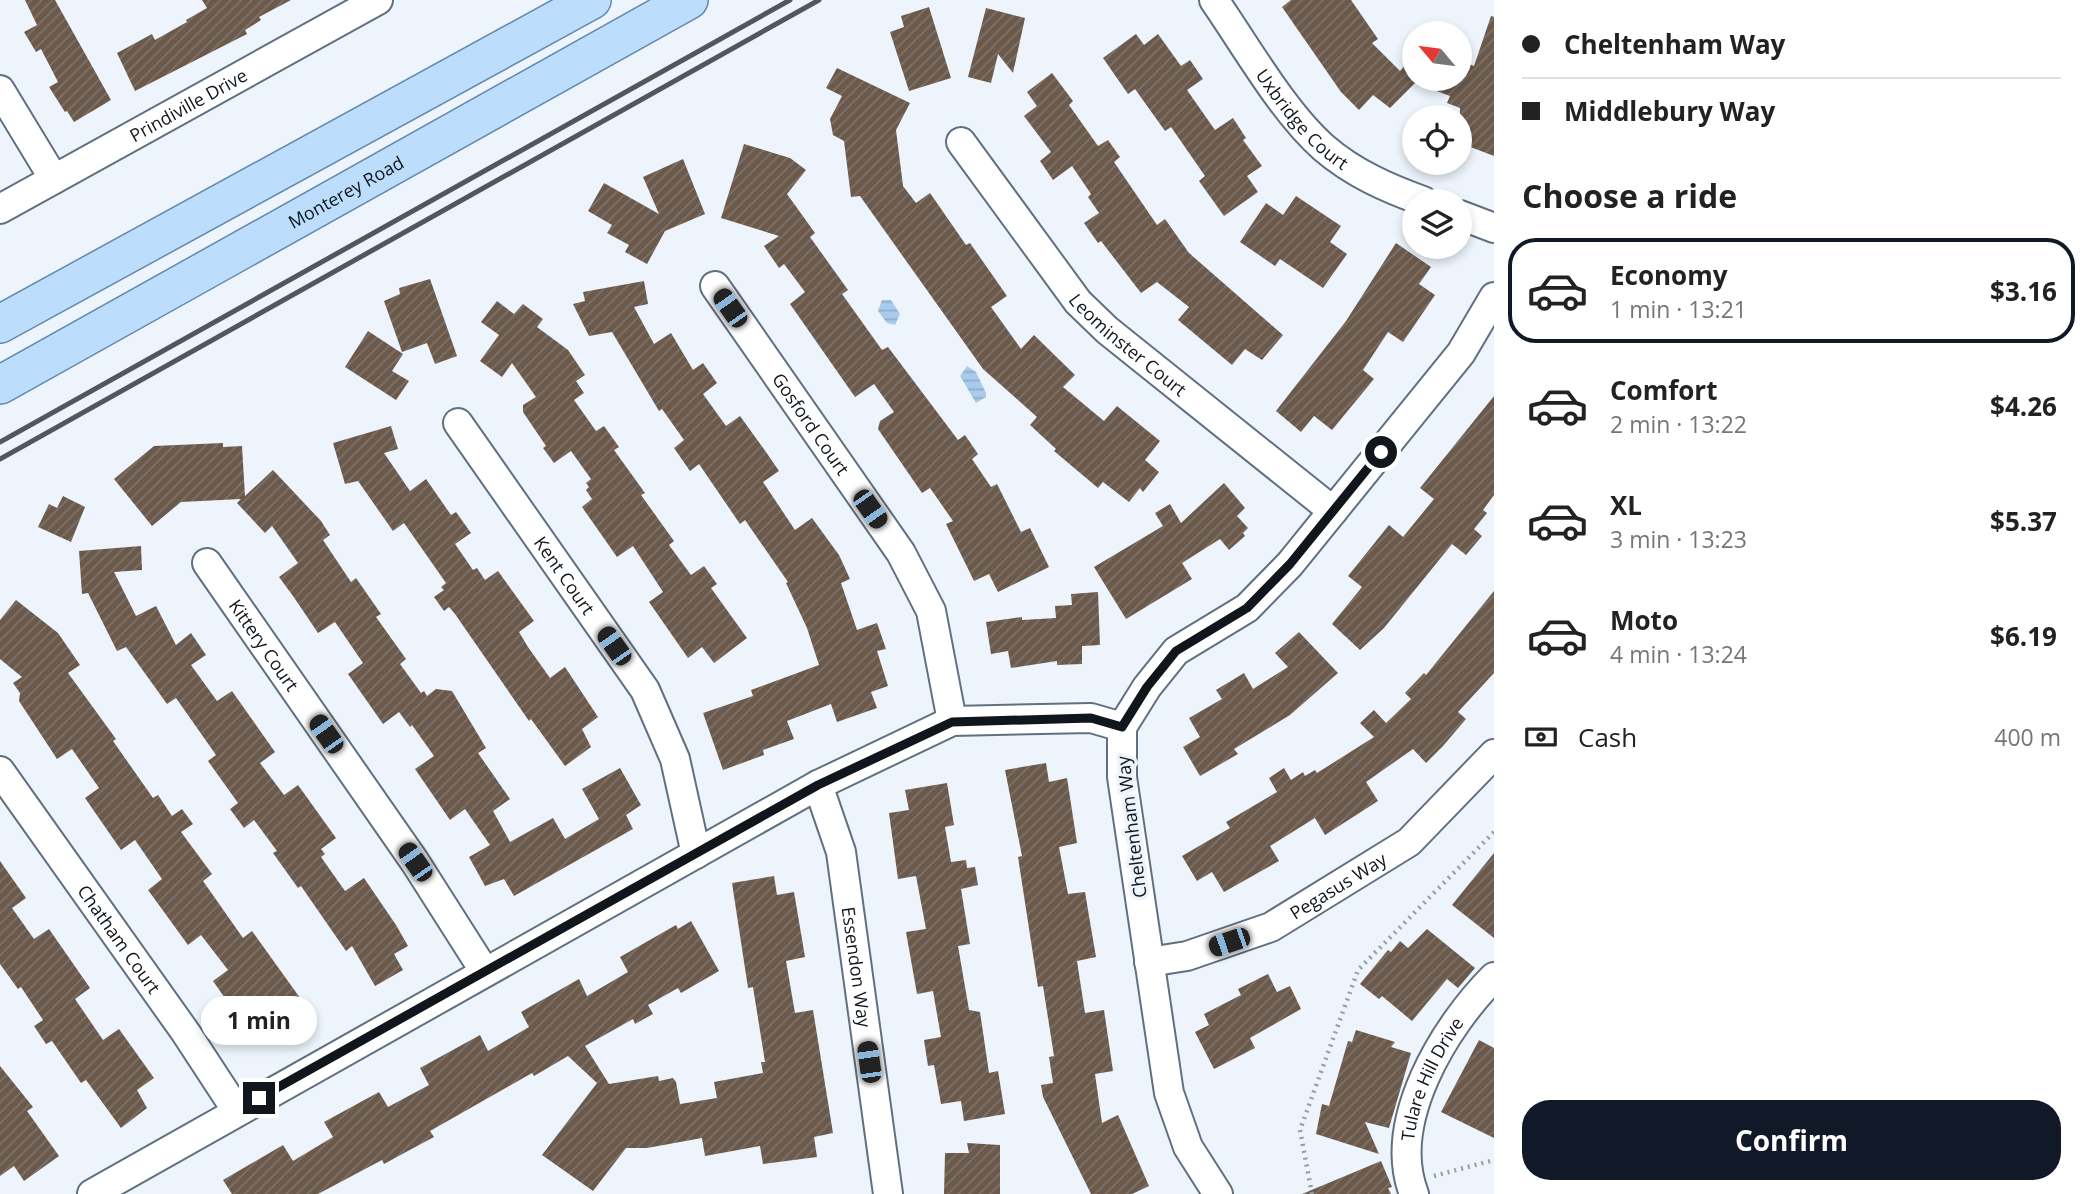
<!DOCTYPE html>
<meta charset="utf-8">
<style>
:root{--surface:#fff;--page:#f6f6f6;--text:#222;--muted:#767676;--line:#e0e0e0;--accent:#111827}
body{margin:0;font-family:"Open Sans",sans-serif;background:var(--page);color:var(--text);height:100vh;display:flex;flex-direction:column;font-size:26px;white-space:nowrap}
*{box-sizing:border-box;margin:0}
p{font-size:23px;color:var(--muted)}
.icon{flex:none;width:38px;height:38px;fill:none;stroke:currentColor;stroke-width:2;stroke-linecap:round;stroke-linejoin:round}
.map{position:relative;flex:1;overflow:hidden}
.details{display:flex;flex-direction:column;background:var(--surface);width:595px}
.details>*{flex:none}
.guide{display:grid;align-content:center;height:154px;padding:0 28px;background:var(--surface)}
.needle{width:46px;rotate:299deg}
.controls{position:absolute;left:1402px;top:21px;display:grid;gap:14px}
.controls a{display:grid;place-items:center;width:70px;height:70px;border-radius:50%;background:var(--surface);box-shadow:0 4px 10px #0003;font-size:35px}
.end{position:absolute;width:32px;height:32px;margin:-16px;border:9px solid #10161c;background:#fff;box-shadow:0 0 0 4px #fff}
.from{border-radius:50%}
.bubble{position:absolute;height:49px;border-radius:24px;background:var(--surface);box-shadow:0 4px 10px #0003;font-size:23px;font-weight:700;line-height:49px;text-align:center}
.car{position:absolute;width:21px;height:42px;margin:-21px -10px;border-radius:9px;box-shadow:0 0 5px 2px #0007;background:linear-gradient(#222 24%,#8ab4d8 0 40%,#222 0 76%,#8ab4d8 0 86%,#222 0)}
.guide b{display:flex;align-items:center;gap:24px;height:66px;font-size:26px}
.guide b+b{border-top:2px solid var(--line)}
.guide i{width:18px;height:18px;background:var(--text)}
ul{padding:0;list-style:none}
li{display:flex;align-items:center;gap:21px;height:105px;margin:0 14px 10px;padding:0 14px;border:4px solid transparent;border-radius:28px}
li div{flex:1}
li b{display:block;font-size:26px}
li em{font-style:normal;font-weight:700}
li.on{border-color:var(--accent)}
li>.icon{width:63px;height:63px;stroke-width:1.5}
h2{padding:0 28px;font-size:32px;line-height:84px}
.pay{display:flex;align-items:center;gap:18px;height:77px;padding:0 28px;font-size:26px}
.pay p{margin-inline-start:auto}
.button{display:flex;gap:14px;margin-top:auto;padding:14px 28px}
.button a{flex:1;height:80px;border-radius:28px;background:var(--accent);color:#fff;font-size:28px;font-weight:700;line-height:80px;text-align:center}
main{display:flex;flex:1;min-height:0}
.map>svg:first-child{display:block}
.water{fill:url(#water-rules)}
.building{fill:url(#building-hatch)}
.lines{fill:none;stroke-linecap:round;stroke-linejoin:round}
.minor-casing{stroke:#607080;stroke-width:32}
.major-casing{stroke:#6388ac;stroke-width:40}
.path{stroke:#969da4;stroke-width:4.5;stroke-dasharray:2 5;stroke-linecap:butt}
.minor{stroke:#fff;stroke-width:28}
.major{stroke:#bcddfb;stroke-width:37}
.rail{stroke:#50575d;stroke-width:5}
.route{stroke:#10161c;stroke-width:9}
.labels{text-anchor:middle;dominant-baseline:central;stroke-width:7;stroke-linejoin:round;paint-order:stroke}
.street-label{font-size:18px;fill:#10161c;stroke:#edf4fc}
</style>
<main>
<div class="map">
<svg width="1494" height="1194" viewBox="0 0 1494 1194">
<defs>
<pattern id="water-rules" width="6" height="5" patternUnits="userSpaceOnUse" patternTransform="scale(1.75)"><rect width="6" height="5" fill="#a8cbec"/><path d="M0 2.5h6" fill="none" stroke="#90aeca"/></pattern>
<pattern id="building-hatch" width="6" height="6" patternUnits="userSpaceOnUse" patternTransform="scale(1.75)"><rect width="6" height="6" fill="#6b5a4c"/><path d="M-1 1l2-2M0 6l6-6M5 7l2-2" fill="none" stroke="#7e7268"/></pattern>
</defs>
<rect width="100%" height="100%" fill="#edf4fc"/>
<path class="water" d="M882,300h9l9,14 -5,11 -8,-2 -9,-12z
M967,366l9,6 10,21v4l-10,6 -16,-27z"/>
<path class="building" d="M25,0h30l56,100 -37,22 -7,-11 -2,1 -16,-25 9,-5 -17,-33 -5,3 -12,-20 13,-7z
M202,0h89l-32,17 2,3 -16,10 2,4 -112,57 -18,-38 35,-19 3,6 32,-18 -1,-2 21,-12z
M1291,0h60l27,39 -6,4 28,28 7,-8 7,7v9h46v-19l14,6 17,-50 3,1v139l-34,-13v-35l-13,-5 3,-7 -35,-13 -25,25 -17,-13 -14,15 -18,-18 -59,-85z
M929,7l22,71 -42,13 -19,-59 14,-5 -3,-11z
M986,8l39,10 -12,55 -15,-19 -7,29 -23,-6z
M1136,34l8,11 14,-11 23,32 9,-6 13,19 -16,11 28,40 18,-12 13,20 -3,2 19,26 -15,10 11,16 -34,24 -25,-35 6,-5 -34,-49 -6,4 -30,-42 -7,5 -25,-36z
M837,68l73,35 -14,27 7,56 13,17 14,-10 36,52 4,-2 37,53 -16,11 30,42 13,-14 41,40 -12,12 41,34 13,-15 43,35 -15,19 14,12 -16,20 -3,-4 -11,14 -26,-20 -5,6 -44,-37 2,-2 -26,-24 7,-8 -54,-48 -123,-173 -9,1 -7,-56 -11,-6 -3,-16 12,-23 -16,-8z
M1052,73l21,28 -4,4 29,41 10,-6 12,17 -6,5 43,63 8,-6 24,34 94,82 -21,25 -17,-11 -13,16 -54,-45 11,-13 -32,-25 -16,11 -40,-52 -3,2 -14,-20 15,-10 -11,-16 3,-3 -19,-28 -19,14 -13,-19 11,-9 -27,-36 13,-10 -10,-14z
M744,144l46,14 16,12 -19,24 28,39 -5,4 38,53 -6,4 40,56 6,-3 70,93 7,-5 13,19 -6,5 19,28 6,-3 24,48 9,-4 19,39 -51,25 -9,-18 -15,7 -28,-57 7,-3 -23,-33 -8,5 -44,-64 2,-8 14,-9 -20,-28 -19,13 -65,-93 15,-12 -21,-28 -5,4 -15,-22 15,-10 -58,-18z
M683,159l22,55 -40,17 -18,33 -22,-12 4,-7 -22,-12 5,-8 -24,-14 16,-28 55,31 -16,-37z
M1296,196l45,30 -11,16 17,12 -24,34 -43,-29 -5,7 -35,-24 26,-39 17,12z
M1396,243l35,24 -12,17 16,11 -32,47 -15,-10 -25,38 11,9 -42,51 -18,-14 -13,16 -25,-21 70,-90z
M430,279l27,77 -22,8 -8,-21 -25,9 -18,-51 16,-7 -1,-6z
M644,281l4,23 -14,3 20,37 17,-11 22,37 10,-7 14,20 -14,11 23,32 14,-10 26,36 13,19 -16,11 32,48 17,-12 27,37 11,24 -9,4 16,47 20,-7 9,26 -9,2 11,35 -17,6 6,16 -40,14 -6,-18 -44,17 7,18 -31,11 1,5 -41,15 -20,-57 50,-17 -2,-6 68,-25 -12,-37 -21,-45 2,-1 -43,-62 -5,4 -41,-60 -9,7 -16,-23 10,-8 -22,-31 -3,2 -47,-79 -23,4 -16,-32 12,-3 -2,-9z
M497,301l17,13 9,-10 20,15 -6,8 31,23 17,25 -9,6 8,12 -10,7 22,31 8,-5 15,21 -5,3 31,43 -4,2 33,46 -5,4 22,30 13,-9 13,18 -6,4 36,50 -33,25 -12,-16 -14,11 -39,-56 14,-10 -30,-46 -16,11 -35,-50 10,-8 -6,-9 3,-3 -3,-4 5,-4 -20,-28 -17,12 -11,-15 3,-2 -23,-34v-7l13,-8 -24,-34 -10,14 -22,-16 19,-26 -18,-13z
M368,331l35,23 -11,17 17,10 -13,19 -51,-33z
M1494,396v99l-11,15 4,3 -13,16 8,7 -16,19 -14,-11 -68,84 -24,22 -28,-26 30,-37 -14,-11 41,-51 14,12 31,-38 -14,-11z
M391,426l7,23 -14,4 26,38 16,-12 25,36 5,-3 15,21 -16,11 18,26 4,-2 8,12 13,-9 36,50 -15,11 9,15 22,31 15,-11 33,50 -16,12 9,18 -26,19 -34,-47 -2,2 -74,-107 -6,-7 -5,4 -10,-14 10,-7 -3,-3 5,-4 -42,-60 -11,8 -35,-50 -13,3 -12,-41z
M223,443v4l19,-1 3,50 28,-26 48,51 9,14 -7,5 28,42 5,-4 25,36 -5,3 30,42 -6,5 21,29 3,-2 3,5 9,-7 16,2 34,57 -8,5 32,46 -17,12 17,31 43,-24 12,21 34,-20 -17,-30 38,-21 21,37 -15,10 7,14 -119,67 -10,-17 -19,7 -16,-29 21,-12 -25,-36 -15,11 -35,-51 19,-13 -22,-31 -2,2 -11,-15 -16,12 -35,-50 15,-11 -28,-41 -17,11 -25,-37 -14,-19 19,-14 -26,-37 -7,7 -28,-30 4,-4 -60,3 -29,24 -38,-47 40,-33z
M1224,483l21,25 -8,8 11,12 -5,5 2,3 -16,14 -9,-11 -38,24 10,16 -66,40 -32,-52 69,-41 -8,-13 15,-9 11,19z
M63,496l22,11 -14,35 -33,-15 11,-23 8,4z
M141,546l1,24 -28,2 22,44 20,-10 20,39 15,-12 15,22 -15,10 26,36 15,-10 43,61 -15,11 24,32 14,-10 38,53 -15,11 4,5 -4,3 24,34 19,-13 32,47 12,21 -14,8 9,16 -28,16 -23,-40 -6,5 -45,-65 -3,2 -25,-35 4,-2 -23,-31 -10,8 -14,-19 8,-6 -30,-42 8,-6 -40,-57 -9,6 -41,-57 -9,4 -29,-58 -6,1 -3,-43z
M1494,591v82l-36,39 8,7 -23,27 -17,17 -13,-14 -47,33 12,19 -53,34 -10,-17 -45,28 9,15 -55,31 -12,-20 -15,9 -15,-25 48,-28 -4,-6 51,-30 -8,-14 15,-10 7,12 12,-8 2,4 10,-6 2,3 57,-36 -14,-14 14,-13 12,13 25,-24 -6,-6 19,-20 2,2z
M1098,592l2,53 -18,1v18l-25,1v-4l-46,7 -3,-17 -17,3 -5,-32 36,-5v3l34,-2 -1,-12 17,-1 -1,-11z
M16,600l42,33 22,32 -12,8 48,66 -3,2 40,57 5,-3 14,21 10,-7 11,15 -12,8 31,42 -9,7 40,57 9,-7 61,85 -34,24 -12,-17 -17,11 -37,-53 15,-11 -27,-35 -13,10 -40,-55 14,-11 -27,-39 -14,10 -36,-52 14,-10 -27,-39 -15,10 -38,-58 1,-8 -7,-10 9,-6 -22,-18v-39z
M1299,632l39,41 -48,42 -56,34 4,5 -38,22 -17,-29 17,-10 -11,-19 33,-19 -6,-9 28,-17 9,16 35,-22 -13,-14z
M1046,763l3,19 18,-4 10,65 -18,4 9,47 17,-2 4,24 7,41 -19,4 8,52 19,-3 9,61 -18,3 7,49 16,-8 31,71 -17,8h-41l-48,-97 -2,-12 12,-2 -4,-26 5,-1 -11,-70 -5,1 -20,-130 4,-1 -17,-86z
M947,783l7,42 -9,2 6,35 15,-2 1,8 8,-1 3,18 -17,4 9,55 -12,2 11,64 11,2 9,61 9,-2 7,43 -41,7 -3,-20 -20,3 -7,-39 -6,1 -4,-26 17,-3 -8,-46 -16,3 -11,-62 20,-3 -10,-53 -18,3 -9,-66 20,-3 -4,-20z
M1494,853v85l-42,-33z
M0,861l26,37 -14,10 22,31 15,-10 41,59 -15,11 28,41 16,-11 35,49 -17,12 10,18 -26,20 -35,-48 -5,3 -29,-42 -6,3 -12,-18 9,-6 -22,-33 -3,2 -18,-25z
M774,876l3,19 17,-3 11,65 -19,4 9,52 18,-3 20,123 -19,4 3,20 -54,7 -3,-18 -55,10 -3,-18 -55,10h-21l-33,43 -51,-36 55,-72 -29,-27 -34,20 -2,-3 -102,58 4,6 -28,15 -22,12 -2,-4 -64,34h-86l-9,-14 60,-35 10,16 40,-24 -9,-15 55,-30 9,15 41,-22 -9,-17 60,-33 8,16 41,-24 -8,-15 58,-33 8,17 41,-24 -8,-15 56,-32 2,4 13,-8 28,50 -38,22 -3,-5 -30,17 5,9 -18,10 -2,-5 -48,27 24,38 49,-8 1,5 14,-3 3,4 4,22 37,-6 -3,-16 49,-9 -2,-11h4l-12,-75 -5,1 -16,-105z
M1427,929l48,39 -17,20 -11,-9 -35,42 -30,-25 -3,3 -19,-15 28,-34 3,2 9,-11 8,7z
M1268,974l9,18 13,-6 11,23 -51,29 5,10 -41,21 -19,-37 14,-7 -5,-11 37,-19 -3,-6z
M1356,1030l39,12 -4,5 20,6 -22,75 -24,-6 14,32 -63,-20 6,-30 7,2 19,-65 4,1z
M1479,1040l15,8v90l-53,-26z
M0,1066l33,41 -6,4 32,45 -35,25 -10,-15 -14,10z
M967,1143l33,2v49h-56l1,-41h24z
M1381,1161l11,26 -4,1 3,6h-89z"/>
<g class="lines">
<defs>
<g id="minor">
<path id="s1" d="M1214,0c32,46 69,112 110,148 29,25 63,40 99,53"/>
<path d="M0,90l54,89"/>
<path id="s2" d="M961,142l117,160 29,28 226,181"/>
<path id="s3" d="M0,209l378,-209"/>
<path d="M1460,215l34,13"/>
<path id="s4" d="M715,286l186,267 30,58 21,110"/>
<path id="s5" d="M458,423l187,267 30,69 21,95"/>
<path id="s6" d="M207,563l208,299 70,110"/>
<path id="s7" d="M0,771l186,262 51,78"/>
<path id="s8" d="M818,785l23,67 47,342"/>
<path id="s9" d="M1149,962l38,-6 84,-29 138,-85 85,-88"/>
<path d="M92,1194l726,-409 134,-64 139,-3 31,9"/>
<path d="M1218,1194l-30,-47 -19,-54 -47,-316v-50l25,-40 29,-36 71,-43 43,-44 171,-211 33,-56"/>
<path id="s10" d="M1414,1194c-28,-72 30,-167 80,-217"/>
</g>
<g id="major">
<path d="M0,324l592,-324"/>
<path id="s11" d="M0,385l689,-385"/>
</g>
</defs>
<use href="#minor" class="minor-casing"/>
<use href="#major" class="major-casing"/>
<path class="path" d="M1434,1176l60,-16
M1312,1194l-12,-64 58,-160 136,-138"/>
<use href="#minor" class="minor"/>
<use href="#major" class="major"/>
<path class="rail" d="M0,442l790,-442
M0,459l819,-459"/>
</g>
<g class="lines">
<path class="route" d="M259,1098l559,-313 134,-63 139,-4 31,9 25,-40 29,-36 71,-43 43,-44 91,-112"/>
</g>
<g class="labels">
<g class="street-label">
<text stroke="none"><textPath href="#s3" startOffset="215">Prindiville Drive</textPath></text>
<text stroke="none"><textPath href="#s1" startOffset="149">Uxbridge Court</textPath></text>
<text stroke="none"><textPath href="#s11" startOffset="396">Monterey Road</textPath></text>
<text stroke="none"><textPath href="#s2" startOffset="264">Leominster Court</textPath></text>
<text stroke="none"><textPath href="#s4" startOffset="168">Gosford Court</textPath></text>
<text stroke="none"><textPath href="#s5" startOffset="186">Kent Court</textPath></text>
<text stroke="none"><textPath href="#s6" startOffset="100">Kittery Court</textPath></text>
<text transform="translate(1131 827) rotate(-97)">Cheltenham Way</text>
<text stroke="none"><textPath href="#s9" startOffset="206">Pegasus Way</textPath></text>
<text stroke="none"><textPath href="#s7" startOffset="206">Chatham Court</textPath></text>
<text stroke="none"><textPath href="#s8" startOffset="187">Essendon Way</textPath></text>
<text stroke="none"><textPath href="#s10" startOffset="121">Tulare Hill Drive</textPath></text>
</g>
</g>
</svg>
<div class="controls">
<a><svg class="needle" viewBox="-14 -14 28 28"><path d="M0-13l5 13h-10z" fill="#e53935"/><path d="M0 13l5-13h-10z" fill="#767676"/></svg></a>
<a><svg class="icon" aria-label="locate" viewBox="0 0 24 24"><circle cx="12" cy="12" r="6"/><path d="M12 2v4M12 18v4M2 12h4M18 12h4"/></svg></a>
<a><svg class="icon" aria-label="layers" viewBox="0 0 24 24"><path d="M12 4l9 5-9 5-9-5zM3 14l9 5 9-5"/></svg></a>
</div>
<i class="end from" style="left:1381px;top:452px"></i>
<i class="end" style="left:259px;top:1098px"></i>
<div class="bubble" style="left:201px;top:996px;width:116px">1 min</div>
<i class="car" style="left:730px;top:308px;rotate:325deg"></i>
<i class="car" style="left:870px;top:509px;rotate:145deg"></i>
<i class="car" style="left:614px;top:646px;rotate:325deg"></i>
<i class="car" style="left:326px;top:734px;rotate:325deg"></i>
<i class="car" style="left:415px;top:862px;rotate:325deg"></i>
<i class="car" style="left:1229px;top:942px;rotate:251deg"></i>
<i class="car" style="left:869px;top:1062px;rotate:352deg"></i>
</div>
<section class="details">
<div class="guide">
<b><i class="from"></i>Cheltenham Way</b>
<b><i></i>Middlebury Way</b>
</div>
<h2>Choose a ride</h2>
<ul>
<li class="on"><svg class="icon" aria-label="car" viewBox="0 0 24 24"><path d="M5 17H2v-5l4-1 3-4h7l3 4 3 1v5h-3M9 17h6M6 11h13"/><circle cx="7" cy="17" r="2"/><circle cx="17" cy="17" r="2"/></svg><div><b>Economy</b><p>1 min · 13:21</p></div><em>$3.16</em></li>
<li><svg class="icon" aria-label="car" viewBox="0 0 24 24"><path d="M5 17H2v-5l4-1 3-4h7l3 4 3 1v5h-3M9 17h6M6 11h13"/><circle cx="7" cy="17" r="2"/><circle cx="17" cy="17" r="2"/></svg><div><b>Comfort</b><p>2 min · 13:22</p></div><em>$4.26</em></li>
<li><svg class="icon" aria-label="car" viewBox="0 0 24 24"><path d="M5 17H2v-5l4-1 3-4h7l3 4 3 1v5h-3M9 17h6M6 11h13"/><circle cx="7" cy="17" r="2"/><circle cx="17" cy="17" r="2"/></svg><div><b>XL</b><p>3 min · 13:23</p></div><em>$5.37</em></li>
<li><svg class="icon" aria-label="car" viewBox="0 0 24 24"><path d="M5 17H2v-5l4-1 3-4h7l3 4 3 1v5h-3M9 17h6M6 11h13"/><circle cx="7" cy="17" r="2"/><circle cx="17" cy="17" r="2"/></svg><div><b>Moto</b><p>4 min · 13:24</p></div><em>$6.19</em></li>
</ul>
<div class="pay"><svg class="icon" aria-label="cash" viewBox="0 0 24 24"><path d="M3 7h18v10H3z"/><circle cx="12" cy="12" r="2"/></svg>Cash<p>400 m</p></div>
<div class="button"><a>Confirm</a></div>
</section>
</main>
